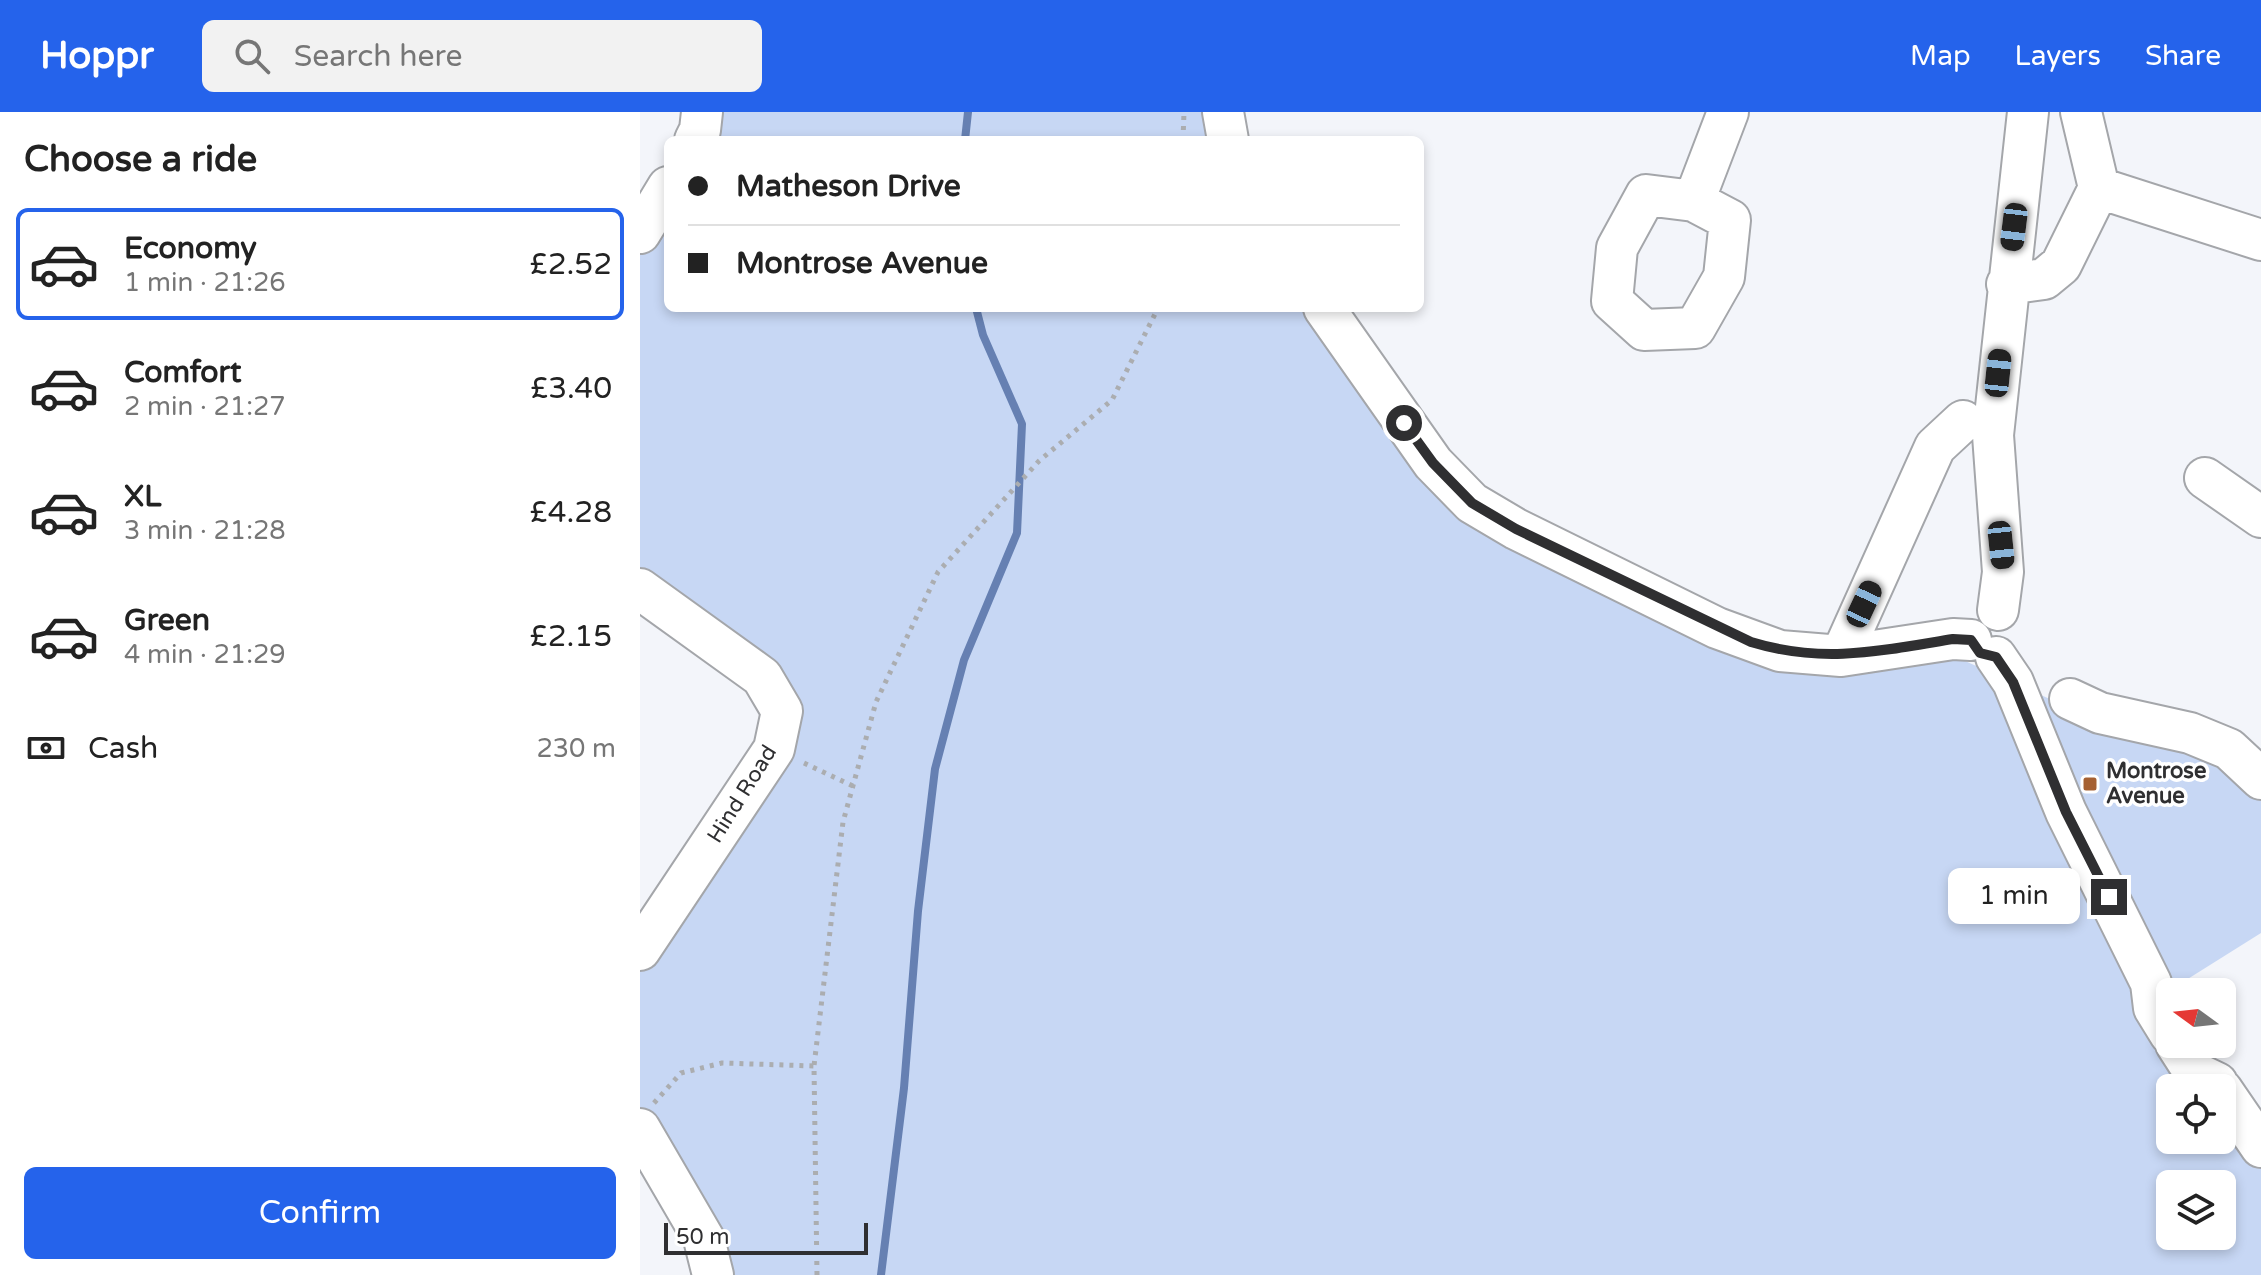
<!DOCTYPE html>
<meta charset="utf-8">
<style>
:root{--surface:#fff;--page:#f2f2f2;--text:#222;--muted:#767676;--line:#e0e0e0;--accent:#2563eb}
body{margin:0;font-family:"Varela Round",sans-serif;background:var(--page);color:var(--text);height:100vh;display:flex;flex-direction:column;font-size:30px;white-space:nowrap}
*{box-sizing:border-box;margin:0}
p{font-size:26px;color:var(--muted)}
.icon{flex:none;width:44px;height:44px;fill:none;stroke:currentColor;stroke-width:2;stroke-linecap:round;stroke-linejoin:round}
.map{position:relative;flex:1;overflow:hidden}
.drawer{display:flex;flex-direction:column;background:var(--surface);width:640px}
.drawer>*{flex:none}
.guide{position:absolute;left:24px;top:24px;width:760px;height:176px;border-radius:12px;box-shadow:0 4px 12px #0003;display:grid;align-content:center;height:176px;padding:0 24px;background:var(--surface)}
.needle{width:52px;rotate:285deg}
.buttons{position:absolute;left:1516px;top:866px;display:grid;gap:16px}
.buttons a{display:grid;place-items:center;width:80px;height:80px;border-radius:12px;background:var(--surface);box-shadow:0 4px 12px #0003;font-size:40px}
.scale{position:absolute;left:24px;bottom:20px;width:204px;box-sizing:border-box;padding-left:8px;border:4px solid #2f2f31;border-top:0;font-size:22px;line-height:28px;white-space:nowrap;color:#2f2f31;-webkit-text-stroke:6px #fff;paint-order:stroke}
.end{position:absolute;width:36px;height:36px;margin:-18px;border:10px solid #2f2f31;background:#fff;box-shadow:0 0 0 4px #fff}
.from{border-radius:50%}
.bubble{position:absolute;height:56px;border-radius:12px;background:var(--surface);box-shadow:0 4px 12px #0003;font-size:26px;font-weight:600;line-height:56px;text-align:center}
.car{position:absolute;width:24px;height:48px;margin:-24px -12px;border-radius:10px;box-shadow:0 0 6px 2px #0007;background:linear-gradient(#222 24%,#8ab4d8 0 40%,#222 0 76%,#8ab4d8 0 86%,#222 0)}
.guide b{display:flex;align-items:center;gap:28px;height:76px;font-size:30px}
.guide b+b{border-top:2px solid var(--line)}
.guide i{width:20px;height:20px;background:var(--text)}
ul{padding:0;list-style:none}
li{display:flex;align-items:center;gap:24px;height:112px;margin:0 16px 12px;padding:0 8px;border:4px solid transparent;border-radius:12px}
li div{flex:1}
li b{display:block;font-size:30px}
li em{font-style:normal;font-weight:600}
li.on{border-color:var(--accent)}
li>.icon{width:72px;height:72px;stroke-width:1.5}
h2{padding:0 24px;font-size:36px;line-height:96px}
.pay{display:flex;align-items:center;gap:20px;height:88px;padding:0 24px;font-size:30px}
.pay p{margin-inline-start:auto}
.primary-button{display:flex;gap:16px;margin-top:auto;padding:16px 24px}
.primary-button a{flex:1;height:92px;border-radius:12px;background:var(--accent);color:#fff;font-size:32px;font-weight:600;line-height:92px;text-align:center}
header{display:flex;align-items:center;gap:48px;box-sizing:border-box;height:112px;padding:0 40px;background:var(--accent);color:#fff}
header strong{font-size:38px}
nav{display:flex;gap:44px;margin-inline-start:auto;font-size:28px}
.search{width:560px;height:72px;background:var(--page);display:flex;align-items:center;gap:20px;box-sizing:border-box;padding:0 28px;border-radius:12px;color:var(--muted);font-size:30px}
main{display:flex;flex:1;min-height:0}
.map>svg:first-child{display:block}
.green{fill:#c7d7f4;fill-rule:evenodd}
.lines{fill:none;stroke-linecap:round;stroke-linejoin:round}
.stream{stroke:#6680b2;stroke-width:8}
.minor-casing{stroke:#a4a6aa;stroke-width:44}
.path{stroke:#abadb0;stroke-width:5;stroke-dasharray:4 6;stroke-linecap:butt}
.minor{stroke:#fff;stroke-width:40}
.route{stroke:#2f2f31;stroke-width:10}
.poi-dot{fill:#a56032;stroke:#fff;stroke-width:3}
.labels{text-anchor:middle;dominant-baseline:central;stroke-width:7;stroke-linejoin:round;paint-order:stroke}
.poi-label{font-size:22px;font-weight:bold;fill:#2f2f31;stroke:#fff;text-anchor:start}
.street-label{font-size:22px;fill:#2f2f31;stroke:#fff}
</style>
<header>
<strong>Hoppr</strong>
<div class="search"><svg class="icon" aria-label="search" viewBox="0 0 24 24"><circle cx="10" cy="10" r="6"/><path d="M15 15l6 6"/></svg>Search here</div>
<nav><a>Map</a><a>Layers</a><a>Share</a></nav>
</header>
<main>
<section class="drawer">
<h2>Choose a ride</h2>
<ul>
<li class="on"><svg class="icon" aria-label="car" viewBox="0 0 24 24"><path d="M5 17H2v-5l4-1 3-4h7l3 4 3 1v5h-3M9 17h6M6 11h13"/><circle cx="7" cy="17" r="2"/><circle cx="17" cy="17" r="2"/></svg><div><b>Economy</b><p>1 min · 21:26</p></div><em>£2.52</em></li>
<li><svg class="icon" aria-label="car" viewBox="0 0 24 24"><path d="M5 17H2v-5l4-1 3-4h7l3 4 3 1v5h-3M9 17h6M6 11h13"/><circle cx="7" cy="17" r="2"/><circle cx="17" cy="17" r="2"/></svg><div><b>Comfort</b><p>2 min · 21:27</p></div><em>£3.40</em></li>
<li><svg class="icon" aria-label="car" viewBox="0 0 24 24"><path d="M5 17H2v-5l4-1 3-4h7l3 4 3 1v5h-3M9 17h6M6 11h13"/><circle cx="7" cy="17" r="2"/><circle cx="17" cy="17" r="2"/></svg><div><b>XL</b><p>3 min · 21:28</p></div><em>£4.28</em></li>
<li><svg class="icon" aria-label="car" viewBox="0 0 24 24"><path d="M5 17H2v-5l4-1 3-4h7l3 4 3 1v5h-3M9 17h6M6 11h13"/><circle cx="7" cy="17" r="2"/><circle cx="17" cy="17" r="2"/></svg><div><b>Green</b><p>4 min · 21:29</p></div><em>£2.15</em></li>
</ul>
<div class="pay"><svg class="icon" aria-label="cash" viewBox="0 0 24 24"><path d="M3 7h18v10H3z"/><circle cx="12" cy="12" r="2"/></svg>Cash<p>230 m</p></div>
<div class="primary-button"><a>Confirm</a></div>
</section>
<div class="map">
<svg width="1621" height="1163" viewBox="0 0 1621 1163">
<rect width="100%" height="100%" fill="#f3f5fa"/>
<path class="green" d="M61,0h523l5,28h-538z
M28,73v123h663l141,195 335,152 147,1 140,63 135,30 32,40v144l-102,64 57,91h-46v52h52v-43l39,62v116h-1551l-70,-142v-183l142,-239 -142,-122v-356zM1530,1072h52v52h-52z"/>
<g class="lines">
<path class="stream" d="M325,28l3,-28
M241,1163l23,-187 14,-177 17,-142 29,-109 53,-127 5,-109 -39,-89 -7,-27"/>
<defs>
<path id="minor" d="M583,0l5,28
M55,28l5,-10 2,-18
M1459,76l162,52
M1006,83l48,6 36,19 -6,57 -29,51 -51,2 -32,-29 5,-53z
M1054,89l34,-89
M0,121l28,-46
M1367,172l37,-5 17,-14 38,-77 -18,-76
M684,196l109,155 39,40 44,26 201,99 63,23 61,5 112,-17 18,1
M1565,366l56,39
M0,477l122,88 20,34 -8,38 -134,201
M1358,498l5,-38 -10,-137 35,-323
M1201,544l94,-209 28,-26
M1356,545l17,25 53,130 85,171 3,25 16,26
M1430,587l30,14 90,20 39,16 32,30
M1536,932l18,28 23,11
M1582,978l39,57
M0,1017l64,110 9,36"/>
</defs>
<use href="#minor" class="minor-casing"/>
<path class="path" d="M543,28l1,-28
M164,651l49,23
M14,991l27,-30 41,-10 92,3
M177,1163l-3,-209 29,-244 33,-120 62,-130 101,-111 73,-61 46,-92"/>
<use href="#minor" class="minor"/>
</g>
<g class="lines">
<path class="route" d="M764,311l29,40 39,40 44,26 235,113c72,22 129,9 202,-3l18,1 9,13 16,4 17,25 53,130 43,85"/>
</g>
<rect class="poi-dot" x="1442" y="664" width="16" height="16" rx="4"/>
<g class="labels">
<g class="poi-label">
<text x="1466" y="659">Montrose<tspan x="1466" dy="25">Avenue</tspan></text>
</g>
<g class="street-label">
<text transform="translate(102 682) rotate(-58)">Hind Road</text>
</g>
</g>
</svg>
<div class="buttons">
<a><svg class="needle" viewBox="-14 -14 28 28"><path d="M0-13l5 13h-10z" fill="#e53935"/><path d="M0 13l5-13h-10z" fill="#767676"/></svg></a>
<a><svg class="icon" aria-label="locate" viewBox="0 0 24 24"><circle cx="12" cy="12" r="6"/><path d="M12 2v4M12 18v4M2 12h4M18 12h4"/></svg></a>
<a><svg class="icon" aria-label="layers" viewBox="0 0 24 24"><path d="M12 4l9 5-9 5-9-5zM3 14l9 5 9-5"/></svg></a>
</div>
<div class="scale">50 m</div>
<i class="end from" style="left:764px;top:311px"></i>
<i class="end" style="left:1469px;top:785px"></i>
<div class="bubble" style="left:1308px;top:756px;width:132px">1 min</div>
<i class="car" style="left:1374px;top:115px;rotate:187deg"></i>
<i class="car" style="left:1358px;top:261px;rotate:6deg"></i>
<i class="car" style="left:1361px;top:433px;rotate:174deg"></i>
<i class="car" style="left:1224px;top:492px;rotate:25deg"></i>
<div class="guide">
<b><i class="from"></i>Matheson Drive</b>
<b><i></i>Montrose Avenue</b>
</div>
</div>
</main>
